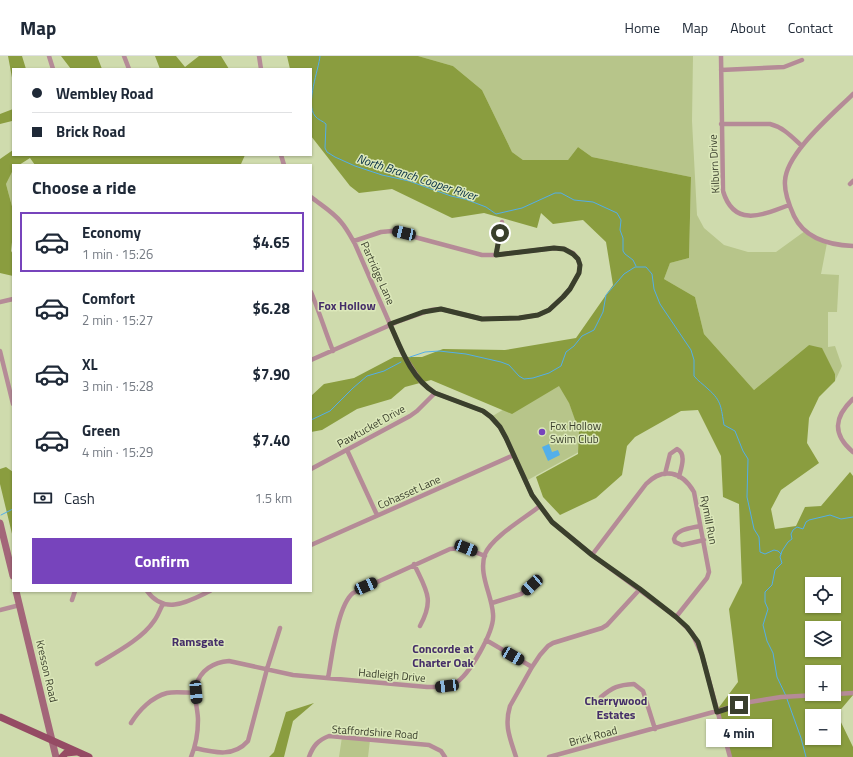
<!DOCTYPE html>
<meta charset="utf-8">
<style>
:root{--surface:#fff;--page:#f6f6f7;--text:#1f2937;--muted:#747a83;--line:#e0e1e3;--accent:#7744bc}
body{margin:0;font-family:"Titillium Web",sans-serif;background:var(--page);color:var(--text);height:100vh;display:flex;flex-direction:column;font-size:15px;white-space:nowrap}
*{box-sizing:border-box;margin:0}
p{font-size:13px;color:var(--muted)}
.icon{flex:none;width:22px;height:22px;fill:none;stroke:currentColor;stroke-width:2;stroke-linecap:round;stroke-linejoin:round}
.map{position:relative;flex:1;overflow:hidden}
.drawer{position:absolute;left:12px;top:108px;width:300px;height:428px;display:flex;flex-direction:column;background:var(--surface);border-radius:0px;box-shadow:0 1px 3px #0004}
.drawer>*{flex:none}
.banner{position:absolute;left:12px;top:12px;width:300px;height:88px;border-radius:0px;box-shadow:0 1px 3px #0004;display:grid;align-content:center;height:88px;padding:0 20px;background:var(--surface)}
.buttons{position:absolute;left:805px;top:521px;display:grid;gap:8px}
.buttons a{display:grid;place-items:center;width:36px;height:36px;border-radius:0px;background:var(--surface);box-shadow:0 1px 3px #0004;font-size:20px}
.end{position:absolute;width:18px;height:18px;margin:-9px;border:5px solid #3a3f2c;background:#fff;box-shadow:0 0 0 2px #fff}
.from{border-radius:50%}
.bubble{position:absolute;height:28px;border-radius:0px;background:var(--surface);box-shadow:0 1px 3px #0004;font-size:13px;font-weight:700;line-height:28px;text-align:center}
.car{position:absolute;width:12px;height:24px;margin:-12px -6px;border-radius:5px;box-shadow:0 0 3px 1px #0007;background:linear-gradient(#222 24%,#8ab4d8 0 40%,#222 0 76%,#8ab4d8 0 86%,#222 0)}
.banner b{display:flex;align-items:center;gap:14px;height:38px;font-size:15px}
.banner b+b{border-top:1px solid var(--line)}
.banner i{width:10px;height:10px;background:var(--text)}
ul{padding:0;list-style:none}
li{display:flex;align-items:center;gap:12px;height:60px;margin:0 8px 6px;padding:0 12px;border:2px solid transparent;border-radius:0px}
li div{flex:1}
li b{display:block;font-size:15px}
li em{font-style:normal;font-weight:700}
li.selected{border-color:var(--accent)}
li>.icon{width:36px;height:36px;stroke-width:1.5}
h2{padding:0 20px;font-size:18px;line-height:48px}
.pay{display:flex;align-items:center;gap:10px;height:44px;padding:0 20px;font-size:15px}
.pay p{margin-inline-start:auto}
.action{display:flex;gap:8px;margin-top:auto;padding:8px 20px}
.action a{flex:1;height:46px;border-radius:0px;background:var(--accent);color:#fff;font-size:16px;font-weight:700;line-height:46px;text-align:center}
header{display:flex;align-items:center;gap:24px;box-sizing:border-box;height:56px;padding:0 20px;background:var(--surface);border-bottom:1px solid var(--line)}
header strong{font-size:19px}
nav{display:flex;gap:22px;margin-inline-start:auto;font-size:14px}
.map>svg:first-child{display:block}
.green{fill:#b7c58a}
.forest{fill:#8a9d3f;fill-rule:evenodd}
.water{fill:#53afe9}
.lines{fill:none;stroke-linecap:round;stroke-linejoin:round}
.stream{stroke:#53afe9;stroke-width:1}
.street{stroke:#b58b97;stroke-width:4.5}
.secondary{stroke:#a36679;stroke-width:7}
.primary{stroke:#954b64;stroke-width:7}
.route{stroke:#3a3f2c;stroke-width:5}
.poi-dot{fill:#7744bc;stroke:#dce8ba;stroke-width:1.5}
.labels{text-anchor:middle;dominant-baseline:central;stroke-width:3;stroke-linejoin:round;paint-order:stroke}
.street-label{font-size:11px;fill:#3a3f2c;stroke:#dce8ba}
.poi-label{font-size:11px;fill:#3a3f2c;stroke:#dce8ba;text-anchor:start}
.water-label{font-size:12px;font-style:italic;fill:#032c43;stroke:#dce8ba}
.neighbourhood-label{font-size:12px;font-weight:bold;fill:#442d68;stroke:#dce8ba}
</style>
<header>
<strong>Map</strong>
<nav><a>Home</a><a>Map</a><a>About</a><a>Contact</a></nav>
</header>
<div class="map">
<svg width="853" height="701" viewBox="0 0 853 701">
<rect width="100%" height="100%" fill="#cfdbad"/>
<path class="green" d="M418,0h275l-1,65 5,94 7,13 20,17 24,7h28l29,-21 22,12 -6,31 18,1 -2,37h-9v35l7,-1 7,20 -7,15v-7l-26,-29 -55,45 -50,-56 -9,-37 -31,-18 6,-16 19,-5 2,-81 -99,-20 -14,-10 -10,13h-45l-11,-8 -30,-62 -29,-24z
M13,114v40l-7,-26z
M559,320l27,72 -60,33 -20,-43 -15,-21z
M342,681l28,3 -2,17h-29z"/>
<path class="forest" d="M8,0h14l4,13h-13v14z
M61,0h36l5,13h-31z
M155,0h21l9,11 14,-11h22l8,13h-69z
M287,0h131l35,10 29,24 30,62 11,8h45l10,-13 14,10 99,20 -2,81 -19,5 -6,16 31,18 9,37 50,56 55,-45 13,3 13,26v7l-16,16 -10,21 -2,25 12,20 -38,27 -10,19 4,20 21,-3 9,-19 16,-1 29,-34 3,4v219l-16,19 16,33v10h-123l-13,-47 21,-28 -9,-73 13,-26 -3,-79 -16,-7 -2,-41 -23,-46 -17,1 -46,26 -8,9 -5,29 -26,23 -36,17 -17,-18 -7,-20 42,-23 1,-23 -10,-28 -10,-17 -47,28 -81,-34 -26,7 -14,12 -34,10 -35,21 -11,2v-36l13,-12 30,-6 40,-21h28l21,-8 62,1 71,-12 37,-53 -7,-43 -23,-22 -30,4 -12,-11 -4,15 -53,-15 -32,5 -60,-29 -33,4 -9,-7 -39,-50v-67h-21zM812,528h22v22h-22zM812,572h22v22h-22zM812,616h22v22h-22zM812,660h22v22h-22z
M13,53v14l-1,-2 -12,3v-10z
M13,94v5h232l-4,9 1,1h-207l-5,-7 -11,7h-6v5l-7,14 7,26v23l-2,18 2,3v22l-13,-3v-114z
M6,411l7,5v66l-13,-54v-15z
M314,647l-21,18 -9,36h-15l5,-5 12,-40z"/>
<path class="water" d="M549,388l3,8 6,-2 2,5 -12,6 -6,-14z"/>
<g class="lines">
<path class="stream" d="M320,0c-1,13 -15,48 -5,60 3,4 8,5 11,8l-1,24 2,4 8,5 20,9 27,9 27,6 42,15 14,3 21,8 10,7 26,-6 33,-15h6l13,7 19,2 24,11 4,7 -1,10 3,8v13l2,3 8,6 3,6
M410,301l15,-5 14,-1 27,3 35,8 8,3 10,11 5,3 9,-1 16,-5 12,-7 5,-14 8,-6 8,-10 12,-6 9,-18 3,-17 18,-21 11,-7h11l6,7 2,15 6,15 31,46 3,10v16c4,5 9,8 14,13 14,12 13,19 16,36l11,6 8,20 5,8 -1,38 7,32 5,8 1,15 5,2 9,-4 4,1 3,3
M311,364l19,-9 23,-23 14,-12 17,-5 17,-9
M1,459l12,-6
M786,640l-9,-19 -4,-24 -6,-12 -4,-16 5,-16 -3,-7v-10l7,-7 3,-15 7,-7 -2,-6 2,-6 6,-9 4,-3 -1,-5 2,-4 4,-3 6,2 3,-7 3,-2 21,-5 11,4 12,-2
M787,643l14,39 5,19"/>
<path class="street" d="M49,0l4,13
M124,0l5,13
M259,0l2,13
M721,0l2,135c11,37 40,24 66,14
M721,14l63,-3 18,-7
M853,38c-20,20 -67,59 -68,87 -1,12 4,24 9,35 11,23 35,29 59,30
M721,68h49c13,3 22,13 32,22
M281,99l3,10
M850,128l3,-3
M311,141c10,8 22,15 30,25 6,7 10,15 14,22l48,110 18,28 14,11 48,18 8,6 9,10 6,11 26,57 20,27 40,33 84,62 16,16 10,22 28,102
M496,199l6,-33
M311,236c8,19 14,39 22,59
M0,246l13,-3
M0,295l13,53
M311,304l86,-38 34,-12 10,-1 41,10 37,-1 19,-3 11,-5 14,-13 7,-8 9,-16 1,-8 -2,-6 -5,-6 -9,-4 -10,-1 -58,7h-14l-90,-24 -11,1 -27,9
M853,343c-19,18 -21,35 0,53
M347,394l30,65
M311,413l99,-53 7,-5 18,-18
M665,418l5,-20 7,-5c10,5 4,19 2,28
M700,470c-8,2 -24,3 -26,13l1,3 7,3 22,-5
M311,489l203,-90
M592,499l54,-71c17,-17 36,-13 48,8l15,80 -2,6 -31,39
M414,508c12,26 21,35 6,62
M147,535c18,25 42,10 63,0
M72,544l3,-9
M492,547l29,-9 11,-9
M0,554l20,-5
M486,584l46,27
M97,608c18,-11 45,-25 57,-43 4,-5 6,-12 9,-17
M328,622c4,-20 9,-72 25,-85l97,-44c13,-2 23,2 35,7
M601,641c12,-10 17,-12 33,-13l9,7 12,38
M131,667c8,-13 21,-26 36,-30 9,-2 20,0 29,0
M195,692c21,5 39,9 53,-7l19,-72 13,-41
M191,701c5,-12 7,-24 7,-37 0,-11 -5,-24 -2,-34 4,-16 18,-24 33,-25l64,14 134,12c9,0 18,1 27,-3 15,-8 41,-53 39,-70 -1,-19 -15,-40 -8,-60 7,-17 40,-36 55,-48
M309,701c4,-11 9,-17 20,-21l100,9 12,6 4,6
M516,701c-6,-19 -12,-31 -6,-51l22,-39 8,-12 8,-9 5,-3 49,-15 5,-3 33,-36
M549,701l201,-55 31,-5 72,-4"/>
<path class="secondary" d="M0,467l13,53
M16,535l40,166"/>
<path class="primary" d="M0,661l89,40
M62,701l4,-4 10,-1"/>
</g>
<g class="lines">
<path class="route" d="M500,177l-4,22 58,-7 10,1 9,5 5,5 2,6 -1,8 -9,16 -7,8 -14,13 -11,5 -19,3 -37,1 -41,-10 -18,3 -33,12c11,25 21,54 45,69l48,18 8,6 9,10 6,11 26,57 20,27 40,33 48,34 36,28 11,10 11,15 4,13 15,57 22,-7"/>
</g>
<circle class="poi-dot" cx="542" cy="376" r="4"/>
<g class="labels">
<g class="street-label">
<text transform="translate(714 108) rotate(-93)">Kilburn Drive</text>
<text transform="translate(378 217) rotate(66)">Partridge Lane</text>
<text transform="translate(371 370) rotate(-29)">Pawtucket Drive</text>
<text transform="translate(409 436) rotate(-24)">Cohasset Lane</text>
<text transform="translate(709 464) rotate(79)">Rymill Run</text>
<text transform="translate(47 615) rotate(77)">Kresson Road</text>
<text transform="translate(392 619) rotate(5)">Hadleigh Drive</text>
<text transform="translate(375 676) rotate(4)">Staffordshire Road</text>
<text transform="translate(593 680) rotate(-15)">Brick Road</text>
</g>
<g class="poi-label">
<text x="550" y="370">Fox Hollow<tspan x="550" dy="13">Swim Club</tspan></text>
</g>
<g class="water-label">
<text transform="translate(417 121) rotate(18)">North Branch Cooper River</text>
</g>
<g class="neighbourhood-label">
<text x="347" y="249">Fox Hollow</text>
<text x="198" y="585">Ramsgate</text>
<text x="443" y="592">Concorde at<tspan x="443" dy="14">Charter Oak</tspan></text>
<text x="616" y="644">Cherrywood<tspan x="616" dy="14">Estates</tspan></text>
</g>
</g>
</svg>
<div class="buttons">
<a><svg class="icon" aria-label="locate" viewBox="0 0 24 24"><circle cx="12" cy="12" r="6"/><path d="M12 2v4M12 18v4M2 12h4M18 12h4"/></svg></a>
<a><svg class="icon" aria-label="layers" viewBox="0 0 24 24"><path d="M12 4l9 5-9 5-9-5zM3 14l9 5 9-5"/></svg></a>
<a>+</a>
<a>−</a>
</div>
<i class="end from" style="left:500px;top:177px"></i>
<i class="end" style="left:739px;top:649px"></i>
<div class="bubble" style="left:706px;top:663px;width:66px">4 min</div>
<i class="car" style="left:404px;top:177px;rotate:283deg"></i>
<i class="car" style="left:466px;top:492px;rotate:111deg"></i>
<i class="car" style="left:532px;top:529px;rotate:228deg"></i>
<i class="car" style="left:366px;top:530px;rotate:66deg"></i>
<i class="car" style="left:513px;top:600px;rotate:120deg"></i>
<i class="car" style="left:447px;top:630px;rotate:263deg"></i>
<i class="car" style="left:196px;top:636px;rotate:175deg"></i>
<div class="banner">
<b><i class="from"></i>Wembley Road</b>
<b><i></i>Brick Road</b>
</div>
<section class="drawer">
<h2>Choose a ride</h2>
<ul>
<li class="selected"><svg class="icon" aria-label="car" viewBox="0 0 24 24"><path d="M5 17H2v-5l4-1 3-4h7l3 4 3 1v5h-3M9 17h6M6 11h13"/><circle cx="7" cy="17" r="2"/><circle cx="17" cy="17" r="2"/></svg><div><b>Economy</b><p>1 min · 15:26</p></div><em>$4.65</em></li>
<li><svg class="icon" aria-label="car" viewBox="0 0 24 24"><path d="M5 17H2v-5l4-1 3-4h7l3 4 3 1v5h-3M9 17h6M6 11h13"/><circle cx="7" cy="17" r="2"/><circle cx="17" cy="17" r="2"/></svg><div><b>Comfort</b><p>2 min · 15:27</p></div><em>$6.28</em></li>
<li><svg class="icon" aria-label="car" viewBox="0 0 24 24"><path d="M5 17H2v-5l4-1 3-4h7l3 4 3 1v5h-3M9 17h6M6 11h13"/><circle cx="7" cy="17" r="2"/><circle cx="17" cy="17" r="2"/></svg><div><b>XL</b><p>3 min · 15:28</p></div><em>$7.90</em></li>
<li><svg class="icon" aria-label="car" viewBox="0 0 24 24"><path d="M5 17H2v-5l4-1 3-4h7l3 4 3 1v5h-3M9 17h6M6 11h13"/><circle cx="7" cy="17" r="2"/><circle cx="17" cy="17" r="2"/></svg><div><b>Green</b><p>4 min · 15:29</p></div><em>$7.40</em></li>
</ul>
<div class="pay"><svg class="icon" aria-label="cash" viewBox="0 0 24 24"><path d="M3 7h18v10H3z"/><circle cx="12" cy="12" r="2"/></svg>Cash<p>1.5 km</p></div>
<div class="action"><a>Confirm</a></div>
</section>
</div>
